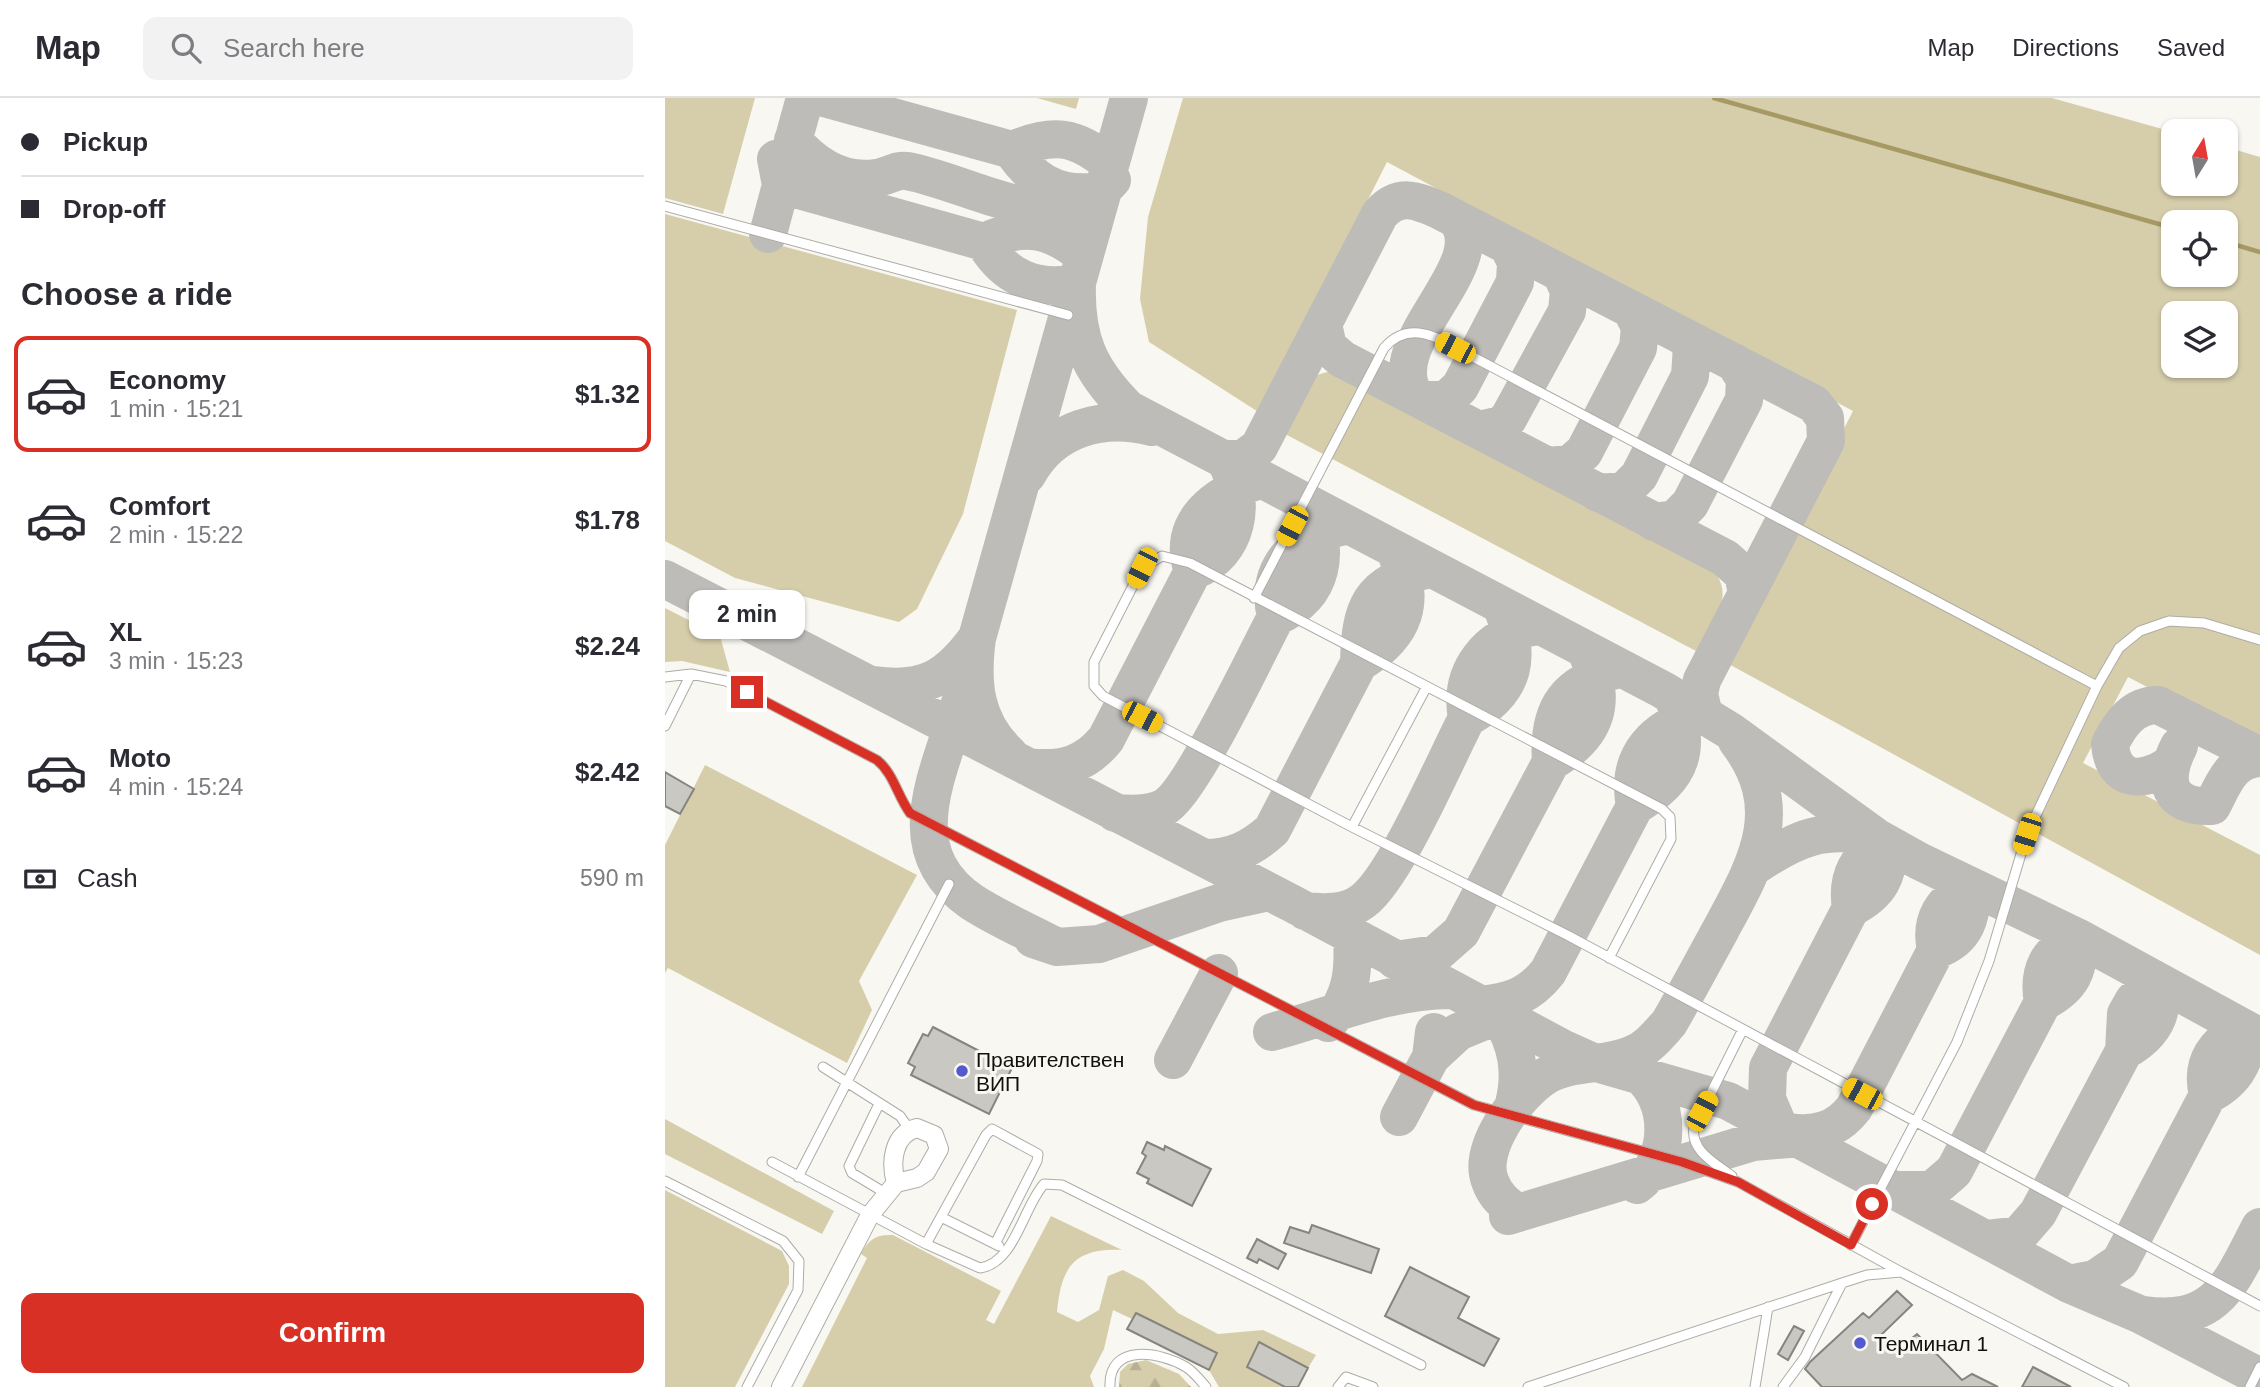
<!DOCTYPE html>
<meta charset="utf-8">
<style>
:root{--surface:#fff;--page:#f2f2f3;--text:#2b2b33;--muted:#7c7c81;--line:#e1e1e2;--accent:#d93025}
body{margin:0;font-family:Helvetica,sans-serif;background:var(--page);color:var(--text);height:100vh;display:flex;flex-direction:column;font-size:26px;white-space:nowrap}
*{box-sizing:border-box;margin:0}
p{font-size:23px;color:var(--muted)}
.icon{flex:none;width:38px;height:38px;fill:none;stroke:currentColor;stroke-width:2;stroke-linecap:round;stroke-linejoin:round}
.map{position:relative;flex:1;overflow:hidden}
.panel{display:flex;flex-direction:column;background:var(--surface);width:665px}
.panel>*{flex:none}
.hud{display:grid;align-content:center;height:154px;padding:0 21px;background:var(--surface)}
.needle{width:46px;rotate:11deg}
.buttons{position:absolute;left:1496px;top:21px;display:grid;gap:14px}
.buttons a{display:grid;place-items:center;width:77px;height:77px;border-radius:14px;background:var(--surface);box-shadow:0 2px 5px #0004;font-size:35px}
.end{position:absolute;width:32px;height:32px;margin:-16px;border:9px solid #d93025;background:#fff;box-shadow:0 0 0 4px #fff}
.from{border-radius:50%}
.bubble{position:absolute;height:49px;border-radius:14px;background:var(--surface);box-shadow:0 2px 5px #0004;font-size:23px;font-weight:700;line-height:49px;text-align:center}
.car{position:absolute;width:21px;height:42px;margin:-21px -10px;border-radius:9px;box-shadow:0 0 5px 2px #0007;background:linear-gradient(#f5c518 24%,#345 0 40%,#f5c518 0 76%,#345 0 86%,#f5c518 0)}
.hud b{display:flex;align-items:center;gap:24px;height:66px;font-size:26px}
.hud b+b{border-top:2px solid var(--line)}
.hud i{width:18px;height:18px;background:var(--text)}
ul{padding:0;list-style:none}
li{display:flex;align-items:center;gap:21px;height:116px;margin:0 14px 10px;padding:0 7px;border:4px solid transparent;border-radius:14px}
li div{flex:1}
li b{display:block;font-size:26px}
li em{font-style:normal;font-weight:700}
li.active{border-color:var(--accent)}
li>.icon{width:63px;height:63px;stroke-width:1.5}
h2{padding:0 21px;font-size:32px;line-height:84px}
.pay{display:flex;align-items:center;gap:18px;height:77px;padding:0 21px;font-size:26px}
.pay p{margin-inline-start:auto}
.action{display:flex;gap:14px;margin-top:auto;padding:14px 21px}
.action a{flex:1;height:80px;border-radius:14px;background:var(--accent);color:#fff;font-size:28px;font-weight:700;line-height:80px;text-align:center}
header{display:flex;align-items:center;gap:42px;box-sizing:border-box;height:98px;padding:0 35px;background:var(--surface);border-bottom:2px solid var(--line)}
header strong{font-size:33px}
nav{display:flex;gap:38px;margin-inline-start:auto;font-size:24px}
.search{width:490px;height:63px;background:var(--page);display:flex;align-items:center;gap:18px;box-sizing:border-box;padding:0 24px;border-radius:14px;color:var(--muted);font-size:26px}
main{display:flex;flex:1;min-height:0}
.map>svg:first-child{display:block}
.green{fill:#d6ceab;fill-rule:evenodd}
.forest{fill:url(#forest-firs)}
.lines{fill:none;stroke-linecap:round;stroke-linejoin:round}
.stream{stroke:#a69963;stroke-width:4.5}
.taxiway{stroke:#bebcb8;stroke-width:38}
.building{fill:#c9c8c2;stroke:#86847f;stroke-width:2}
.service-casing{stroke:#adaca6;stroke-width:11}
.minor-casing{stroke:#adaca6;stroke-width:20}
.service{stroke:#fff;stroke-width:9}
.minor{stroke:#fff;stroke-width:18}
.route{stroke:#d93025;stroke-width:9}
.poi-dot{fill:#5459d0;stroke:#f8f7f1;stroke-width:2.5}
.labels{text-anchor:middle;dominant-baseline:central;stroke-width:6;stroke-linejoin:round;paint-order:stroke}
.poi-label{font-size:21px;fill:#10100e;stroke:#f8f7f1;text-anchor:start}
</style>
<header>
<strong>Map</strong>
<div class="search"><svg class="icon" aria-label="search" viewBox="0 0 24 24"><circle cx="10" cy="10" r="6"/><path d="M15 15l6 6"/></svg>Search here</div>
<nav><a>Map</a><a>Directions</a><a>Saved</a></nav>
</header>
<main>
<section class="panel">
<div class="hud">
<b><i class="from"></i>Pickup</b>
<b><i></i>Drop-off</b>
</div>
<h2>Choose a ride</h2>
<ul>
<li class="active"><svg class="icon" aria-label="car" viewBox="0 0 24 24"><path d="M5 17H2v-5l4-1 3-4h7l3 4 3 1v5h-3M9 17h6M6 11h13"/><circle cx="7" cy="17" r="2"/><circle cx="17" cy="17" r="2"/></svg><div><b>Economy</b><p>1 min · 15:21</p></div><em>$1.32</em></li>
<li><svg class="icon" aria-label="car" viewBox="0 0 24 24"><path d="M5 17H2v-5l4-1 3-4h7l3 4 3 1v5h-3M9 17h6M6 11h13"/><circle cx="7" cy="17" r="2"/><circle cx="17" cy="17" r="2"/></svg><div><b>Comfort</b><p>2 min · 15:22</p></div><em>$1.78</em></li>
<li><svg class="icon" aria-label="car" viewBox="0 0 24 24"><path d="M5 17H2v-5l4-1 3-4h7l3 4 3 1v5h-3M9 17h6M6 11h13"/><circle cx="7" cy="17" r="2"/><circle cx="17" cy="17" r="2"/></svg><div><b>XL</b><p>3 min · 15:23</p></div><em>$2.24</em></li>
<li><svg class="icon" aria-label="car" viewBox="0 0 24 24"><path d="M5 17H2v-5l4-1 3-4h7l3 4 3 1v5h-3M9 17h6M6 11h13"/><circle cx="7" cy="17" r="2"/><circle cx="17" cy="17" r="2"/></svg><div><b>Moto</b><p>4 min · 15:24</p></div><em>$2.42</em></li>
</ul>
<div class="pay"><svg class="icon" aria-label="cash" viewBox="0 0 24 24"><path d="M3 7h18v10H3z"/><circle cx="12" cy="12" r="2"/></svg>Cash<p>590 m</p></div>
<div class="action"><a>Confirm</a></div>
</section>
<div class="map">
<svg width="1595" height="1289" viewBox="0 0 1595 1289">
<defs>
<pattern id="forest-firs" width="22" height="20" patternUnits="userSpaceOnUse" patternTransform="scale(1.75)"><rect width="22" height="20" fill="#d6ceab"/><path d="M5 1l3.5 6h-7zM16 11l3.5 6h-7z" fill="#b7b092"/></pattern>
</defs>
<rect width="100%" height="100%" fill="#f8f7f1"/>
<path class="green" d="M0,0h90l-32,116 -58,-16z
M372,0h42l-3,11z
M518,0h869l121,34v52h53v-37l34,10v589l-132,-69 -45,86 177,92v100l-535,-293 128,-251 -466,-249 -127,251 -111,-71 -9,-43 8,-82zM1508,124h53v53h-53zM1508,215h53v53h-53z
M0,116l352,96 -54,204 -46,95 -18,13 -164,-44 -70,-37z
M666,273l23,4 344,181c27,21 31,37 16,67 -5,10 -9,20 -18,28l-411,-217c-4,-18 8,-44 24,-55 6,-4 15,-6 22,-8z
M0,510l55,28 10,36 -48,-11 -17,1z
M40,667l212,110 -58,106 13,29 -25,53 -179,-95 -3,5v-128z
M0,1021l169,92 -12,23 -157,-80z
M0,1092l117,61 7,15v18l-54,103h-70z
M386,1118l71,34c-48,-2 -61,17 -65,62l21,10 21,-12 9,-34 15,-6 21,11 34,32 40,21 45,-4 53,25 -8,13 -49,-25 -12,24 38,20h-66l-10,-17 7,-17 -80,-40 -4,6 -19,-9 -9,39 -14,27 4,11h-292l65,-129 -6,-4c8,-15 15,-20 32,-19l108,56 -15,29 8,4z"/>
<path class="forest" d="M481,1262l33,14 12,13h-72l1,-15 8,-8z"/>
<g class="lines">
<path class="stream" d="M1049,0l459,130
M1561,144l34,10"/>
<path class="taxiway" d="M140,0l-24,87 203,57c40,-19 66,-14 100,14
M159,0l188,52
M128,42c22,26 49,43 83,38 11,-1 21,-9 31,-7 65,12 152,71 205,9
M347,52c19,29 43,45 79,42
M347,52c43,-17 62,-15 98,14
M103,136l13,-49 -5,-26
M319,144c21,36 52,49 93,41
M412,185c-2,56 12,87 51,126l535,281 67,41 146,106 43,24 158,76 183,100
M658,226l5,23 14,12 383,199 18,16 4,19
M751,299c-40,-52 81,-134 39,-179
M758,302h23l14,-13 55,-105 1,-20 -8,-16
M814,332l22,-5 7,-6 59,-108 2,-20 -8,-18
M557,361h21l16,-12 121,-233c19,-21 36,-14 59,-4l375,194 11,14 1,23 -124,239 -3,14 5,21
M883,368l22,-2 14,-12 54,-104 2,-21 -9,-18
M362,377c26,-48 76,-60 125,-48
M933,395l26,-2 15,-15 51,-100 2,-30 -9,-10
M989,424l21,-3 15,-15 54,-104 1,-21 -11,-17
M528,473c-18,-48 24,-79 65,-90
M0,481l628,325 269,144 31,14 135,39 341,183 70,30 121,63
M611,519c-12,-49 21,-81 65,-90
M694,565c1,-55 10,-81 68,-93
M209,587c50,7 74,-7 103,-47
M295,605c-21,71 -64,147 12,199 26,17 57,30 85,45
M802,620c-9,-47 21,-83 65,-91
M1514,648c-18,35 -11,62 33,60 12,-23 19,-46 48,-48
M344,656c-35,-32 -38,-72 -32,-116l152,-540
M886,664c-4,-55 16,-80 68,-93
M1504,667c-26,18 -56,18 -59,-21 10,-20 23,-39 48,-39l102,51
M363,669c34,4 57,-2 78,-28l87,-168c47,-18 53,-69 33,-110
M970,708c-10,-51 20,-79 66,-93
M450,715c16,1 33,2 48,-5 28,-14 94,-156 113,-191 50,-23 53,-65 35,-111
M539,760c28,0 47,-9 68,-28l87,-167c48,-29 57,-62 36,-113
M1090,768c43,-29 69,-39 121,-29
M640,813c19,2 41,3 58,-10 33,-25 82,-141 104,-183 50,-27 55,-63 34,-113
M368,841l24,8 42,-3 120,-41 50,-11
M730,862l41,-6 25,-22 90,-170c48,-28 56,-61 35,-112
M815,907c30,-3 49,-9 68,-33l87,-166c49,-30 56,-56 38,-110
M663,925c24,-25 26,-53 24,-86
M607,934c60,-16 116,-42 179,-42
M766,959l27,-25 41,-17c18,30 23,56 15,89
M508,962l46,-87
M734,1019l32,-60 3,-25
M1113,1027l-11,-26 1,-31 83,-160c-5,-30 6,-55 36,-65 4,32 -8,51 -36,65
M1124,1034c27,4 48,-2 65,-24l82,-158c-7,-30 7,-51 34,-64 4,30 -4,53 -34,64
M972,1087c35,-26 35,-85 1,-111
M1229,1092h38l22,-19 89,-169c-6,-31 5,-52 34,-65 5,32 -6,51 -34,65
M853,1115c-13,-9 -23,-17 -28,-32 -13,-33 28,-87 54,-104 27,-17 60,-10 89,-23 15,-6 25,-19 36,-31 18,-31 35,-63 52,-94 35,-65 68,-120 16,-188
M843,1118l245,-74 48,-4
M1321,1141l33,-4 19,-22 86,-162 2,-37 8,-14 12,-11 14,-5c5,32 -8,52 -36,67
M1404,1186l26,-5 25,-17 88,-167c26,-13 44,-37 34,-67 -27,15 -42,35 -34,67
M1479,1217c73,10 87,-32 116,-88"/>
</g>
<path class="building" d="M0,674l29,17 -14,25 -15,-8z
M268,929l79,41 -23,46 -78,-39 4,-8 -7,-4 15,-29 5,2z
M482,1044l17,8 1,-4 46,23 -19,37 -45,-23 2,-4 -12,-6 9,-17 -4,-3z
M647,1127l67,24 -8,24 -87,-30 6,-16 19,6z
M592,1141l29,15 -8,15 -19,-10 -2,4 -10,-5z
M745,1169l59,30 -11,21 41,21 -15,27 -99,-50z
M1232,1193l15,14 -30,29 14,17 21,-17 45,46 10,-6 26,13h-176l-17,-18 5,-7 53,-49 6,5z
M471,1215l81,40 -8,17 -82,-41z
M1129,1228l10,5 -16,29 -10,-6z
M594,1244l49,26 -10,19h-13l-38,-20z
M1368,1269l38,20h-49z"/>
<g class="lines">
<defs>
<path id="service" d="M0,108l403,109
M589,500l130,-250c28,-32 61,-6 91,10l622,328
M0,579l26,-3 35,7 151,79c17,14 20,35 33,53l564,292 208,57 56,20 163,90
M0,628l26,-52
M687,729l74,-139
M944,860l62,-119 -1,-22 -8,-8 -472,-246 -28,-7 -20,12 -48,94v24l9,10 249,131 215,108 693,371
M158,969l77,49 10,14
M214,1006l-30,62 3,7 35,21
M107,1064l154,82 54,24c35,-5 43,-61 64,-84l18,1 359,180
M1067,1078c-17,-13 -42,-25 -38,-49l48,-96
M133,1079l151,-293
M0,1083l118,60 16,20 -1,29 -51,97
M276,1119l58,29
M261,1146l60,-109 6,-6 46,25 -1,7 -42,83
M1186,1147l106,-203 32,-81 38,-127 70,-148 22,-38 21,-17 29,-10 35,2 56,17
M445,1289c-2,-45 51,-35 76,-20 8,5 14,13 20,20
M673,1289l8,-10 27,10
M863,1289l314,-104 25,-8 34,-3 223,115
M1090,1289l13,-80
M1118,1289l22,-30 37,-74
M1585,1289l10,-20"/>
<path id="minor" d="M116,1289l89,-172 26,-32 21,-5 9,-6 13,-23 -5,-14 -17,-7c-24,6 -27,34 -21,55"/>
</defs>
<use href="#service" class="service-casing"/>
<use href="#minor" class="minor-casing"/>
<use href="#service" class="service"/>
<use href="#minor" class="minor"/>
</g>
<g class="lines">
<path class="route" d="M82,594l130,68c17,14 20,35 33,53l564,292 208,57 56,20 113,63 21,-41"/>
</g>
<g class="poi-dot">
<circle cx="297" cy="973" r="7"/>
<circle cx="1195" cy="1245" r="7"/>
</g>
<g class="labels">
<g class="poi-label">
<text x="311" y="961">Правителствен<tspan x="311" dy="24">ВИП</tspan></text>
<text x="1209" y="1245">Терминал 1</text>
</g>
</g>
</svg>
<div class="buttons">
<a><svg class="needle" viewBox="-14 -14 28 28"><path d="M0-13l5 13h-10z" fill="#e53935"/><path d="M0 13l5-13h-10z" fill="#7c7c81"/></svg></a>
<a><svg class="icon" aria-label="locate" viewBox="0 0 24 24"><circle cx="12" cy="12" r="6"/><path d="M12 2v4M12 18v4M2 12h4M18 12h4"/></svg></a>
<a><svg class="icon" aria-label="layers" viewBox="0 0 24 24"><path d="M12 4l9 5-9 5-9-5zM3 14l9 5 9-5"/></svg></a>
</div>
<i class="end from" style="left:1207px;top:1106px"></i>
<i class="end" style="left:82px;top:594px"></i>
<div class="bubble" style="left:24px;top:492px;width:116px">2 min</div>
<i class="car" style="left:790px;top:250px;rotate:297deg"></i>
<i class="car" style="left:627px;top:428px;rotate:208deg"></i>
<i class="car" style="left:477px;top:470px;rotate:207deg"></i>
<i class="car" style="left:477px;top:619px;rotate:117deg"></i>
<i class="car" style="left:1362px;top:736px;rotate:198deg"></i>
<i class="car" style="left:1197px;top:996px;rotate:298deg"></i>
<i class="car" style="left:1037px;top:1013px;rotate:28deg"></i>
</div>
</main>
